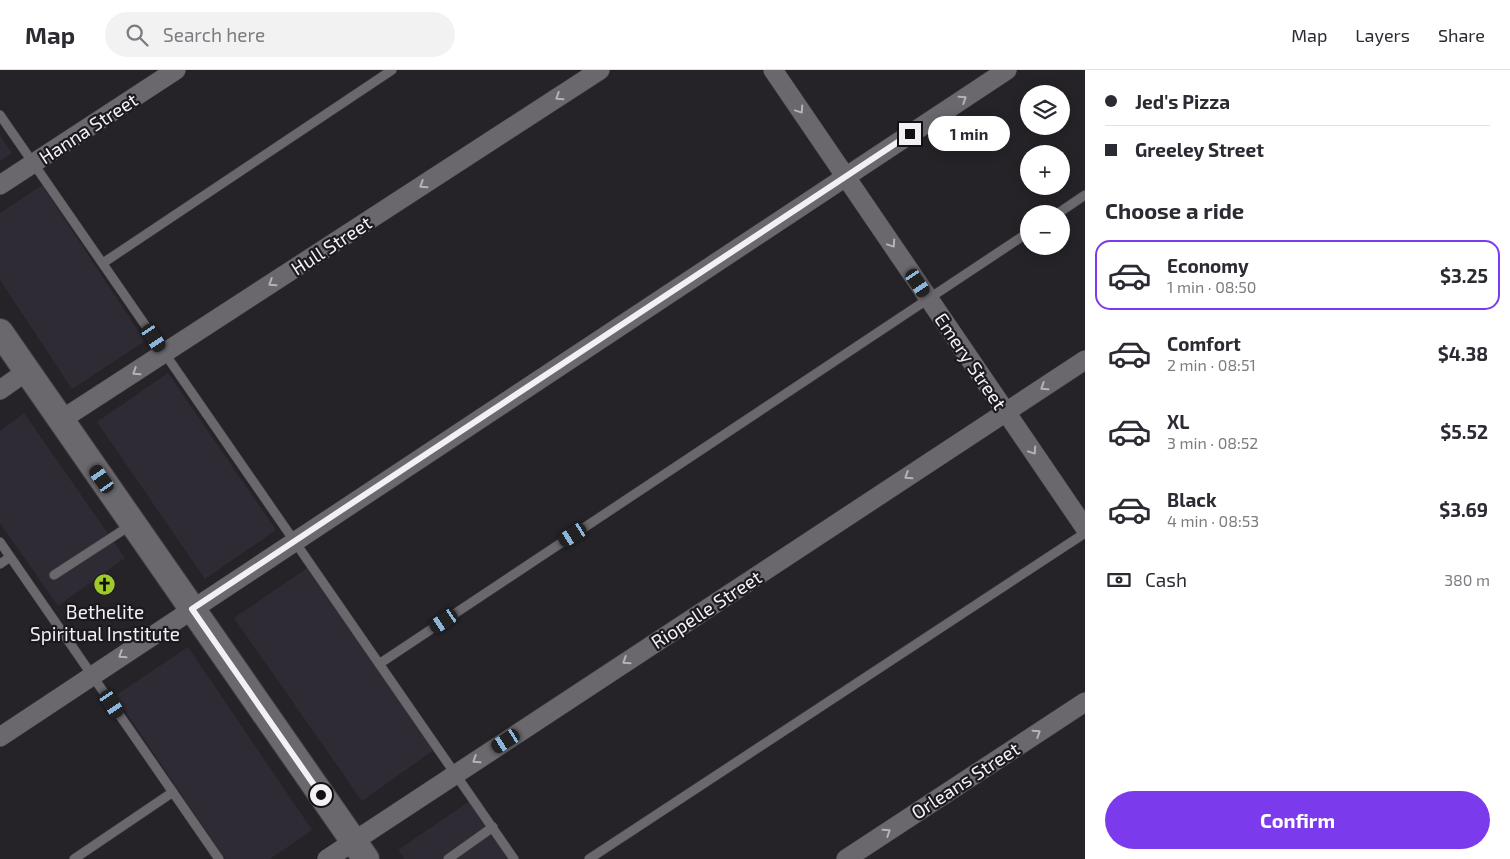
<!DOCTYPE html>
<meta charset="utf-8">
<style>
:root{--surface:#fff;--page:#f2f2f3;--text:#2b2b33;--muted:#7c7c81;--line:#e1e1e2;--accent:#7c3aed}
body{margin:0;font-family:"Exo 2",sans-serif;background:var(--page);color:var(--text);height:100vh;display:flex;flex-direction:column;font-size:19px;white-space:nowrap}
*{box-sizing:border-box;margin:0}
p{font-size:16px;color:var(--muted)}
.icon{flex:none;width:28px;height:28px;fill:none;stroke:currentColor;stroke-width:2;stroke-linecap:round;stroke-linejoin:round}
.map{position:relative;flex:1;overflow:hidden}
.details{display:flex;flex-direction:column;background:var(--surface);width:425px}
.details>*{flex:none}
.hud{display:grid;align-content:center;height:110px;padding:0 20px;background:var(--surface)}
.tools{position:absolute;left:1020px;top:15px;display:grid;gap:10px}
.tools a{display:grid;place-items:center;width:50px;height:50px;border-radius:50%;background:var(--surface);box-shadow:0 2px 12px #0003;font-size:25px}
.end{position:absolute;width:22px;height:22px;margin:-11px;border:6px solid #f2f0f4;background:#111;box-shadow:0 0 0 2px #111}
.from{border-radius:50%}
.bubble{position:absolute;height:35px;border-radius:18px;background:var(--surface);box-shadow:0 2px 12px #0003;font-size:16px;font-weight:700;line-height:35px;text-align:center}
.car{position:absolute;width:15px;height:30px;margin:-15px -8px;border-radius:6px;box-shadow:0 0 4px 1px #0007;background:linear-gradient(#222 24%,#8ab4d8 0 40%,#222 0 76%,#8ab4d8 0 86%,#222 0)}
.hud b{display:flex;align-items:center;gap:18px;height:48px;font-size:19px}
.hud b+b{border-top:1px solid var(--line)}
.hud i{width:12px;height:12px;background:var(--text)}
ul{padding:0;list-style:none}
li{display:flex;align-items:center;gap:15px;height:70px;margin:0 10px 8px;padding:0 10px;border:2px solid transparent;border-radius:15px}
li div{flex:1}
li b{display:block;font-size:19px}
li em{font-style:normal;font-weight:700}
li.selected{border-color:var(--accent)}
li>.icon{width:45px;height:45px;stroke-width:1.5}
h2{padding:0 20px;font-size:22px;line-height:60px}
.pay{display:flex;align-items:center;gap:12px;height:55px;padding:0 20px;font-size:19px}
.pay p{margin-inline-start:auto}
.cta{display:flex;gap:10px;margin-top:auto;padding:10px 20px}
.cta a{flex:1;height:58px;border-radius:30px;background:var(--accent);color:#fff;font-size:20px;font-weight:700;line-height:58px;text-align:center}
header{display:flex;align-items:center;gap:30px;box-sizing:border-box;height:70px;padding:0 25px;background:var(--surface);border-bottom:1px solid var(--line)}
header strong{font-size:24px}
nav{display:flex;gap:28px;margin-inline-start:auto;font-size:18px}
.search{width:350px;height:45px;background:var(--page);display:flex;align-items:center;gap:12px;box-sizing:border-box;padding:0 18px;border-radius:28px;color:var(--muted);font-size:19px}
main{display:flex;flex:1;min-height:0}
.map>svg:first-child{display:block}
.built{fill:#2f2b35}
.lines{fill:none;stroke-linecap:round;stroke-linejoin:round}
.lane-casing{stroke:#403f43;stroke-width:10}
.street-casing{stroke:#403f43;stroke-width:20}
.secondary-casing{stroke:#403f43;stroke-width:28}
.lane{stroke:#6a686d;stroke-width:9}
.street{stroke:#6a686d;stroke-width:19}
.secondary{stroke:#6a686d;stroke-width:26}
.oneway{stroke:#b5b3b7}
.route{stroke:#f2f0f4;stroke-width:6}
.labels{text-anchor:middle;dominant-baseline:central;stroke-width:4.5;stroke-linejoin:round;paint-order:stroke}
.street-label{font-size:19px;fill:#f2f0f4;stroke:#1c1a1e}
.poi-label{font-size:19px;fill:#f2f0f4;stroke:#1c1a1e}
</style>
<header>
<strong>Map</strong>
<div class="search"><svg class="icon" aria-label="search" viewBox="0 0 24 24"><circle cx="10" cy="10" r="6"/><path d="M15 15l6 6"/></svg>Search here</div>
<nav><a>Map</a><a>Layers</a><a>Share</a></nav>
</header>
<main>
<div class="map">
<svg width="1085" height="789" viewBox="0 0 1085 789">
<rect width="100%" height="100%" fill="#252328"/>
<path class="built" d="M0,66l12,17 -12,8z
M42,115l103,156 -73,48 -72,-109v-67z
M168,303l108,157 -71,49 -108,-157z
M24,343l101,145 -67,48 -58,-83v-92z
M307,498l127,182 -72,51 -128,-183z
M188,577l124,183 -42,29h-45l-110,-163z
M470,731l39,58h-105l-6,-9z"/>
<g class="lines">
<defs>
<path id="lane" d="M0,45l514,744
M1057,144l28,-19
M103,193l289,-193
M0,472l219,317
M0,494l10,-7
M54,505l77,-50
M379,594l650,-432
M74,789l99,-67
M448,789l45,-32
M589,789l496,-326"/>
<path id="street" d="M773,0l312,458
M0,115l176,-115
M0,320l27,-19
M61,350l539,-350
M0,667l1007,-667
M327,789l758,-499
M846,789l239,-157"/>
<path id="secondary" d="M0,262l366,527"/>
</defs>
<use href="#lane" class="lane-casing"/>
<use href="#street" class="street-casing"/>
<use href="#secondary" class="secondary-casing"/>
<use href="#lane" class="lane"/>
<use href="#street" class="street"/>
<use href="#secondary" class="secondary"/>
</g>
<defs><path id="oneway-chevron" d="M-2-3.5L2.5 0L-2 3.5" fill="none" stroke-width="1.6" stroke-linecap="round" stroke-linejoin="round" transform="scale(1.25)"/></defs>
<g class="oneway">
<use href="#oneway-chevron" transform="translate(559 27) rotate(147)"/>
<use href="#oneway-chevron" transform="translate(963 29) rotate(-33)"/>
<use href="#oneway-chevron" transform="translate(800 40) rotate(56)"/>
<use href="#oneway-chevron" transform="translate(423 115) rotate(147)"/>
<use href="#oneway-chevron" transform="translate(892 174) rotate(56)"/>
<use href="#oneway-chevron" transform="translate(272 213) rotate(147)"/>
<use href="#oneway-chevron" transform="translate(136 302) rotate(147)"/>
<use href="#oneway-chevron" transform="translate(1044 317) rotate(147)"/>
<use href="#oneway-chevron" transform="translate(1033 381) rotate(56)"/>
<use href="#oneway-chevron" transform="translate(908 406) rotate(147)"/>
<use href="#oneway-chevron" transform="translate(122 585) rotate(147)"/>
<use href="#oneway-chevron" transform="translate(626 591) rotate(147)"/>
<use href="#oneway-chevron" transform="translate(1037 663) rotate(-33)"/>
<use href="#oneway-chevron" transform="translate(476 690) rotate(147)"/>
<use href="#oneway-chevron" transform="translate(887 762) rotate(-33)"/>
</g>
<g class="lines">
<path class="route" d="M321,725l-129,-186 718,-475"/>
</g>
<defs>
<symbol id="church-disc" viewBox="-11 -11 22 22"><circle r="9.5" fill="#9eca2e" stroke="#1c1a1e"/><path d="M-1.2-6h2.4v3.5h3.3v2.4h-3.3V6h-2.4V-.1h-3.3v-2.4h3.3Z" fill="#111"/></symbol>
</defs>
<g fill-rule="evenodd">
<use href="#church-disc" x="92" y="502" width="25" height="25"/>
</g>
<g class="labels">
<g class="street-label">
<text transform="translate(88 58) rotate(-33)">Hanna Street</text>
<text transform="translate(331 175) rotate(-33)">Hull Street</text>
<text transform="translate(971 291) rotate(56)">Emery Street</text>
<text transform="translate(706 539) rotate(-33)">Riopelle Street</text>
<text transform="translate(965 710) rotate(-33)">Orleans Street</text>
</g>
<g class="poi-label">
<text x="105" y="541">Bethelite<tspan x="105" dy="22">Spiritual Institute</tspan></text>
</g>
</g>
</svg>
<div class="tools">
<a><svg class="icon" aria-label="layers" viewBox="0 0 24 24"><path d="M12 4l9 5-9 5-9-5zM3 14l9 5 9-5"/></svg></a>
<a>+</a>
<a>−</a>
</div>
<i class="end from" style="left:321px;top:725px"></i>
<i class="end" style="left:910px;top:64px"></i>
<div class="bubble" style="left:928px;top:46px;width:82px">1 min</div>
<i class="car" style="left:918px;top:213px;rotate:146deg"></i>
<i class="car" style="left:154px;top:268px;rotate:146deg"></i>
<i class="car" style="left:102px;top:409px;rotate:325deg"></i>
<i class="car" style="left:573px;top:465px;rotate:237deg"></i>
<i class="car" style="left:444px;top:551px;rotate:236deg"></i>
<i class="car" style="left:112px;top:634px;rotate:146deg"></i>
<i class="car" style="left:506px;top:671px;rotate:237deg"></i>
</div>
<section class="details">
<div class="hud">
<b><i class="from"></i>Jed's Pizza</b>
<b><i></i>Greeley Street</b>
</div>
<h2>Choose a ride</h2>
<ul>
<li class="selected"><svg class="icon" aria-label="car" viewBox="0 0 24 24"><path d="M5 17H2v-5l4-1 3-4h7l3 4 3 1v5h-3M9 17h6M6 11h13"/><circle cx="7" cy="17" r="2"/><circle cx="17" cy="17" r="2"/></svg><div><b>Economy</b><p>1 min · 08:50</p></div><em>$3.25</em></li>
<li><svg class="icon" aria-label="car" viewBox="0 0 24 24"><path d="M5 17H2v-5l4-1 3-4h7l3 4 3 1v5h-3M9 17h6M6 11h13"/><circle cx="7" cy="17" r="2"/><circle cx="17" cy="17" r="2"/></svg><div><b>Comfort</b><p>2 min · 08:51</p></div><em>$4.38</em></li>
<li><svg class="icon" aria-label="car" viewBox="0 0 24 24"><path d="M5 17H2v-5l4-1 3-4h7l3 4 3 1v5h-3M9 17h6M6 11h13"/><circle cx="7" cy="17" r="2"/><circle cx="17" cy="17" r="2"/></svg><div><b>XL</b><p>3 min · 08:52</p></div><em>$5.52</em></li>
<li><svg class="icon" aria-label="car" viewBox="0 0 24 24"><path d="M5 17H2v-5l4-1 3-4h7l3 4 3 1v5h-3M9 17h6M6 11h13"/><circle cx="7" cy="17" r="2"/><circle cx="17" cy="17" r="2"/></svg><div><b>Black</b><p>4 min · 08:53</p></div><em>$3.69</em></li>
</ul>
<div class="pay"><svg class="icon" aria-label="cash" viewBox="0 0 24 24"><path d="M3 7h18v10H3z"/><circle cx="12" cy="12" r="2"/></svg>Cash<p>380 m</p></div>
<div class="cta"><a>Confirm</a></div>
</section>
</main>
